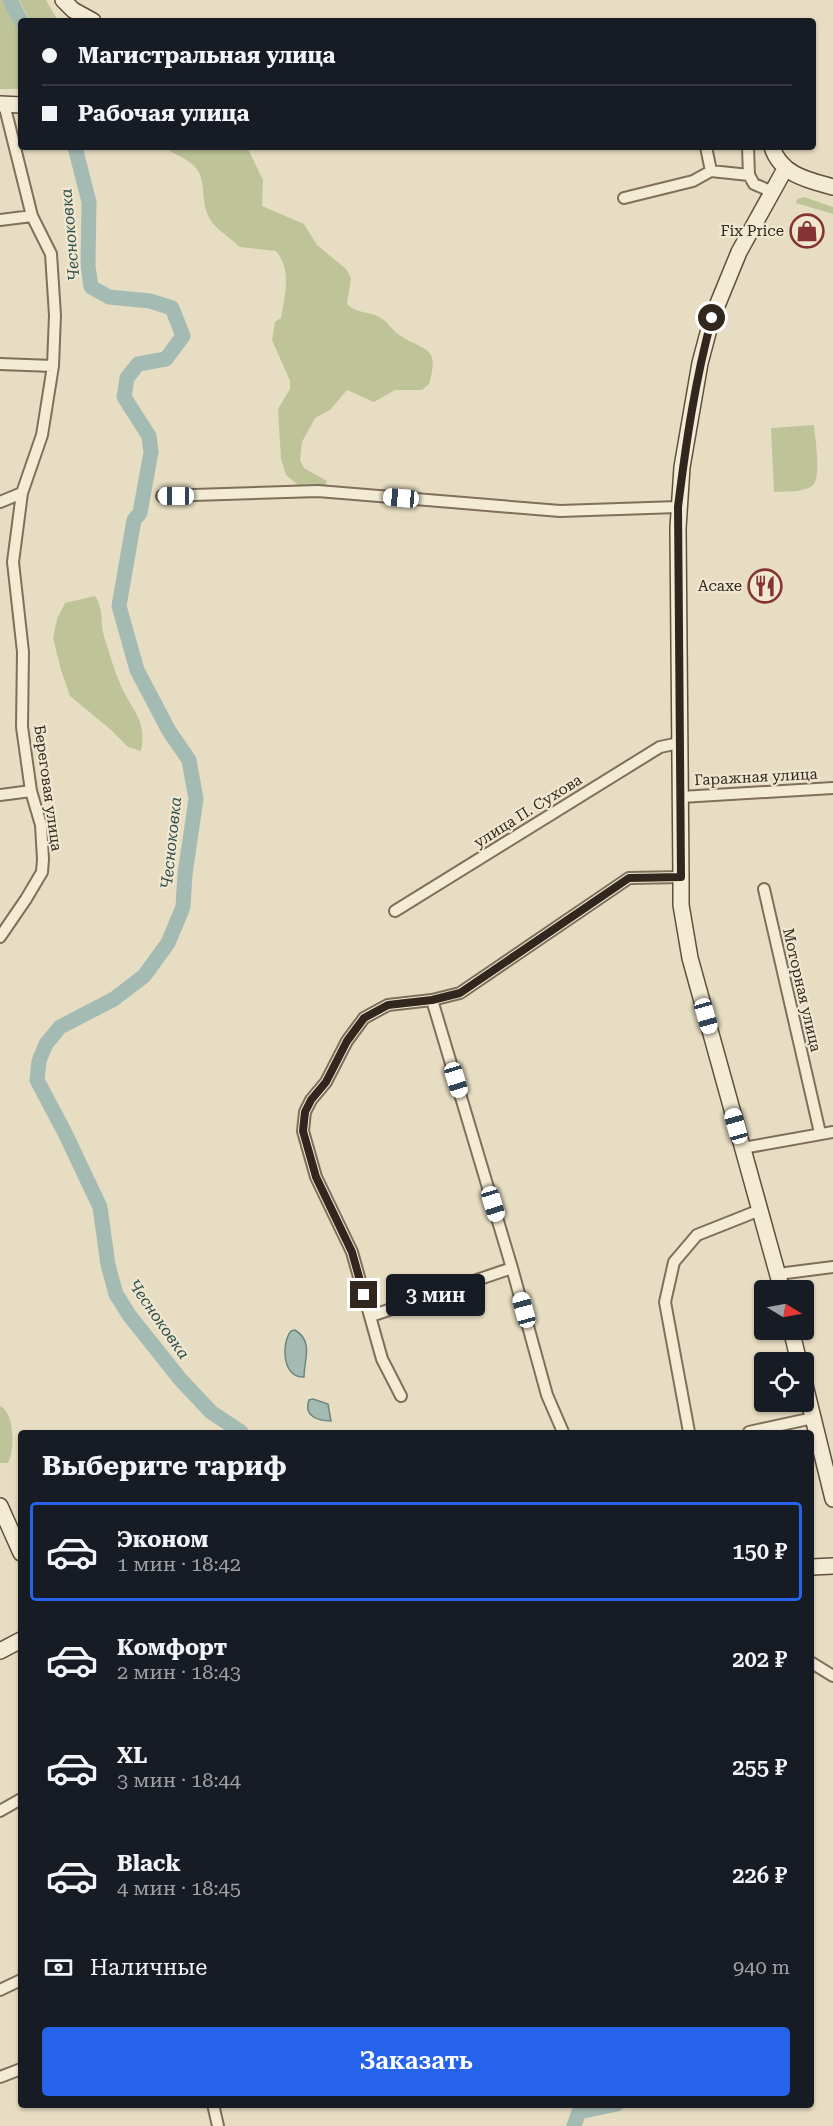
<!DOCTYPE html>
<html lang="ru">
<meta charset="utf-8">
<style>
:root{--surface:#171b24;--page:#20242c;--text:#f1f3f6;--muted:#9ea1a6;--line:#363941;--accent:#2563eb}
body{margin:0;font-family:"Roboto Serif",serif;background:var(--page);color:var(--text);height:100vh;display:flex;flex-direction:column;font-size:22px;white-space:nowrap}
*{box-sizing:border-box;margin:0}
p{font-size:20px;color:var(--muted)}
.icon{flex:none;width:33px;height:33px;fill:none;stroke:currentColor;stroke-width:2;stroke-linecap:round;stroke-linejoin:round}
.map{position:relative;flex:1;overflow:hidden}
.drawer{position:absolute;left:18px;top:1430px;width:796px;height:678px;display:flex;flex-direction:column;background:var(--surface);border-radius:6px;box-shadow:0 2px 4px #0004}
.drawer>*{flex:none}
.banner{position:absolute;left:18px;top:18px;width:798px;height:132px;border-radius:6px;box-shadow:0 2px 4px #0004;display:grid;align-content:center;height:132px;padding:0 24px;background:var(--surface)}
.needle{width:39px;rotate:100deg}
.tools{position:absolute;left:754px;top:1280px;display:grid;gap:12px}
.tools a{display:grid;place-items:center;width:60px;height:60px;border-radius:6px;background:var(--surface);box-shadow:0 2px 4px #0004;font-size:30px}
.end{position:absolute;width:27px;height:27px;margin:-14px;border:8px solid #31271e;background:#fff;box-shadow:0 0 0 3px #fff}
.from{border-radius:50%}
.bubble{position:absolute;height:42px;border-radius:6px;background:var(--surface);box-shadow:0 2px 4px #0004;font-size:20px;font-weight:600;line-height:42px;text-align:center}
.car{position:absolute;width:18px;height:36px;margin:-18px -9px;border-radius:8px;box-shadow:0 0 4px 2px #0007;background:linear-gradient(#fff 24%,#345 0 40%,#fff 0 76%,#345 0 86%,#fff 0)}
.banner b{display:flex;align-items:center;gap:21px;height:57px;font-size:22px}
.banner b+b{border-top:2px solid var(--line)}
.banner i{width:15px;height:15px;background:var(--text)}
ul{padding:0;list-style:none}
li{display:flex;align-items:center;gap:18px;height:99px;margin:0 12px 9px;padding:0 12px;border:3px solid transparent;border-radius:6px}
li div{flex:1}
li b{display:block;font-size:22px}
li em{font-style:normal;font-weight:600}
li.selected{border-color:var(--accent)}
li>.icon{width:54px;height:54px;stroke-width:1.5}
h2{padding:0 24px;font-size:27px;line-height:72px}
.pay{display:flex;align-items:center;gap:15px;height:66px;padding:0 24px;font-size:22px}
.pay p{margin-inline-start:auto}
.action{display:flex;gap:12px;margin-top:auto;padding:12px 24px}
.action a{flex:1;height:69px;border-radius:6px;background:var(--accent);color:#fff;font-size:24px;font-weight:600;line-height:69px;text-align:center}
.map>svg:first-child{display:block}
.green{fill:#bec498}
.water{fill:#a4bbb4;stroke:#6c8781;stroke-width:1.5}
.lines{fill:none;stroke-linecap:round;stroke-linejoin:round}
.river{stroke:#a4bbb4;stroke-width:15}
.street-casing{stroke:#7f6f5b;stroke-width:14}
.secondary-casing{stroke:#61503f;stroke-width:18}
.street{stroke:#f3ebd4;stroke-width:10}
.secondary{stroke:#f3ebd4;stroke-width:15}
.route{stroke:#31271e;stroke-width:8}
.labels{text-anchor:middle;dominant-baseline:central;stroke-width:4.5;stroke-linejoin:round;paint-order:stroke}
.poi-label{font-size:15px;fill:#31271e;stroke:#f0e7d0;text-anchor:end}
.street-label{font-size:15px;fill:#31271e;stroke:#f0e7d0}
.water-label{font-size:16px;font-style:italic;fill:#2f4f4d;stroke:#f0e7d0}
</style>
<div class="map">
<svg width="833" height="2126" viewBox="0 0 833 2126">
<rect width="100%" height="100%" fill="#e7ddc2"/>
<path class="green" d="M0,0l5,1 16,32v56h-21z
M19,0h27l12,21h-28z
M164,147h83l16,33 -1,26 42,18 13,21 29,24 5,9 -4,26c10,10 23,7 34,14 6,3 11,12 17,16 24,18 43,9 31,50l-7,6h-27l-21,12 -27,-12 -17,20 -15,8 -13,24 -2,18 4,8 23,13 -3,8 -26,-4 -12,-10 -5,-16 -3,-50 12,-20v-8l-18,-41 3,-18 6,-4c4,-23 11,-48 -5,-67l-36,-4c-9,-9 -24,-17 -30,-28 -11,-18 -2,-38 -15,-52 -8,-9 -22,-13 -31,-20z
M804,197l29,10v7l-37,-11 1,-4z
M814,425c1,12 8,55 -2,61 -10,7 -27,5 -38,6l-3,-64z
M95,596c9,14 5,25 9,40 5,16 10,34 17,50 12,26 26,34 20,65l-13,-4 -18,-18 -40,-33 -9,-26 -8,-32 4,-19 8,-16z
M0,1406c15,7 15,44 8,57h-8z"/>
<path class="water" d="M295,1330c19,12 9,29 9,47 -22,1 -23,-34 -13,-46z
M313,1399l15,5 3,17c-13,0 -28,-5 -22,-21z"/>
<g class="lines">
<path class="river" d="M10,0l11,21
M75,147l14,55 -1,64 3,21 18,10 41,4 22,7 11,28 -17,23 -28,5 -11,14 -3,19 25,39 2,16 -11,61 -6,7 -15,86 18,64 32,61 20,29 7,39 -11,75 -2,33 -15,36 -24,33 -30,23 -54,28 -14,17 -7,17 -2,19 28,53 35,74 8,58 8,29 13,21 51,64 31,33 30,20
M574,2126l5,-14 38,-8"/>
<defs>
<path id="street" d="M706,147l5,24
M748,147l1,28
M624,198l69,-17 18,-10 38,4 5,9 19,8
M0,220l32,-4
M0,364l53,2
M162,496l156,-5 242,20 118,-4
M0,502l22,-9
M0,795l31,-4
M681,797l152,-9
M764,889l56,244
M395,911l265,-164 19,-4
M0,937l26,-38 16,-27 1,-13 -2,-34 -10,-34 -9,-64 1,-75 -10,-90 9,-69 20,-58 11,-69 2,-51 -4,-61 -19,-38 -28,-112
M432,1000l80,268 35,127 16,37
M743,1148l90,-16
M778,1274l55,-7
M371,1316l141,-48
M401,1396l-19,-37 -30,-107 -36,-75 -13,-46 2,-19 6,-12 15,-18 21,-41 17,-23 24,-13 44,-5 28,-7 169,-115 52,-1
M689,1432l-24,-130 9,-40 23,-27 63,-25
M749,1432l64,-14
M812,1663l21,13
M0,1811l21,-12
M0,1990l21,-10
M0,2077l21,-8
M213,2104l5,22"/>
<path id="secondary" d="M63,0l10,10 20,11
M0,104l21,1
M772,147c9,28 36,33 61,40
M782,1290l-92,-332 -9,-53v-28l-3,-349 4,-61 18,-104 12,-45 27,-66 46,-83
M791,1329l8,33
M804,1381l29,118
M0,1506l21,47
M812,1567l21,-1
M0,1651l21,-11"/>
</defs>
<use href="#street" class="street-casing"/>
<use href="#secondary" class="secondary-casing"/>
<use href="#street" class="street"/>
<use href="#secondary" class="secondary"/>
</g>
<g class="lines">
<path class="route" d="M364,1295l-12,-43 -36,-75 -13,-46 2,-19 6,-12 15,-18 21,-41 17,-23 24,-13 44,-5 28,-7 169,-115 52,-1 -3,-370c8,-64 17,-127 34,-189"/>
</g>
<defs>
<symbol id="shop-ring" viewBox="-11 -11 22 22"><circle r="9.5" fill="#f0e7d0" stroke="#863433" stroke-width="1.5"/><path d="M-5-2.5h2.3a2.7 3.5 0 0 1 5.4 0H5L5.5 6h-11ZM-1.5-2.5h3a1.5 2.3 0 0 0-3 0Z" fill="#863433"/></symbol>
<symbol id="restaurant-ring" viewBox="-11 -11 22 22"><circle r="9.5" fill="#f0e7d0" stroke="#863433" stroke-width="1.5"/><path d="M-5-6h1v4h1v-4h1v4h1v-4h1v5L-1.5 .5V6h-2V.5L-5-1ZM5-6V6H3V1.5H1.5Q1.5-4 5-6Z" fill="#863433"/></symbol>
</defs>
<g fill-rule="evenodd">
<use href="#shop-ring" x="788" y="212" width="38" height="38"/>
<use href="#restaurant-ring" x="746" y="567" width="38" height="38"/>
</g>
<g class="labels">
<g class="poi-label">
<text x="784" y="231">Fix Price</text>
<text x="742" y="586">Асахе</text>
</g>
<g class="street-label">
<text transform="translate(756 777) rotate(-3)">Гаражная улица</text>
<text transform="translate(48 788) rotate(82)">Береговая улица</text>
<text transform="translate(528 811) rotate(-32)">улица П. Сухова</text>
<text transform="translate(802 990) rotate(77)">Моторная улица</text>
</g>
<g class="water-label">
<text transform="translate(70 235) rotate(-95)">Чесноковка</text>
<text transform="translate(171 843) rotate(-84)">Чесноковка</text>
<text transform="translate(159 1319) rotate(55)">Чесноковка</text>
</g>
</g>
</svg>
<div class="tools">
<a><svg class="needle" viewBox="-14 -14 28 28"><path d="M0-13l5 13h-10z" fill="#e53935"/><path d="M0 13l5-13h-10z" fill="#9ea1a6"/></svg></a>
<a><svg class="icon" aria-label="locate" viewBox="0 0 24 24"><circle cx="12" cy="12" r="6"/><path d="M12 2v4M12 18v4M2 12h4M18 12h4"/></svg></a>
</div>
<i class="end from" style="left:712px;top:318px"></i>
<i class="end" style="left:364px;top:1295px"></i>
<div class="bubble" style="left:386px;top:1274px;width:99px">3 мин</div>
<i class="car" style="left:176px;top:496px;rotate:270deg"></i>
<i class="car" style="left:401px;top:498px;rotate:275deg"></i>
<i class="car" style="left:706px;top:1016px;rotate:164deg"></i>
<i class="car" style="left:456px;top:1080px;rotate:163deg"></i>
<i class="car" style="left:736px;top:1126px;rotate:344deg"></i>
<i class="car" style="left:493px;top:1204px;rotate:163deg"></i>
<i class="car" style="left:524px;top:1310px;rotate:345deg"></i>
<div class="banner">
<b><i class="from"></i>Магистральная улица</b>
<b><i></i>Рабочая улица</b>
</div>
<section class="drawer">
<h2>Выберите тариф</h2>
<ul>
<li class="selected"><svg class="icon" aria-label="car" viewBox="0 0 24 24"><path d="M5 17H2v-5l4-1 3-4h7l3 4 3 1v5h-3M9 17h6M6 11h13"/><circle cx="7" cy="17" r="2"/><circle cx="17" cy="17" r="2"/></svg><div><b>Эконом</b><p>1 мин · 18:42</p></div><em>150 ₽</em></li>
<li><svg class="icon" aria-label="car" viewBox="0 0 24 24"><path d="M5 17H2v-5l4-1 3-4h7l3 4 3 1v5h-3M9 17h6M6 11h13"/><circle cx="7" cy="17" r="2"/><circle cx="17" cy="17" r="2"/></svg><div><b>Комфорт</b><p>2 мин · 18:43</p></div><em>202 ₽</em></li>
<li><svg class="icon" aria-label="car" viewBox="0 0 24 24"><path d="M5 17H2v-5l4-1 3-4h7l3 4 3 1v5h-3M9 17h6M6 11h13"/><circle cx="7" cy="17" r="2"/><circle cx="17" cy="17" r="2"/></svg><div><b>XL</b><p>3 мин · 18:44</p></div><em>255 ₽</em></li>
<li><svg class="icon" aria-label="car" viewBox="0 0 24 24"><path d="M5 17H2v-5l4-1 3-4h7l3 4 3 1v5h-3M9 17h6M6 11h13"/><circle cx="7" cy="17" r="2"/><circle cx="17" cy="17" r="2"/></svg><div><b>Black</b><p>4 мин · 18:45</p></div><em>226 ₽</em></li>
</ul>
<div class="pay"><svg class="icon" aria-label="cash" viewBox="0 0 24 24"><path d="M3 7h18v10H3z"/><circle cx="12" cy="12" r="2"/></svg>Наличные<p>940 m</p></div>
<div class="action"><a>Заказать</a></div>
</section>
</div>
